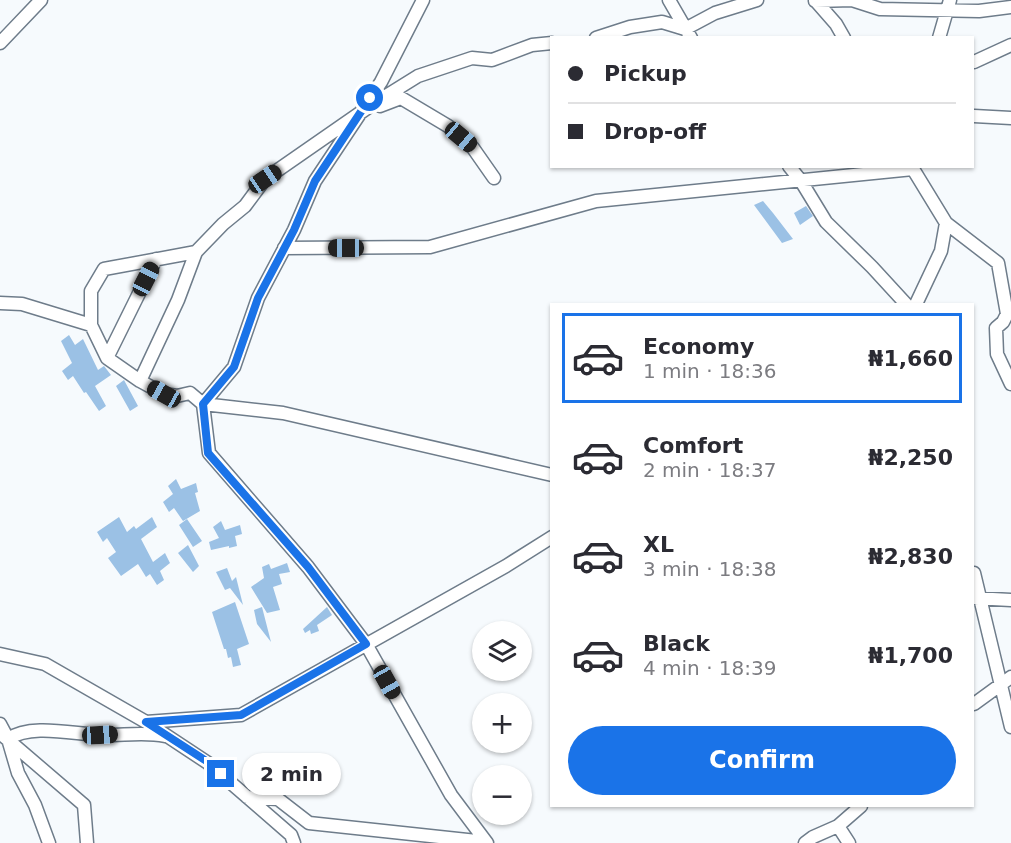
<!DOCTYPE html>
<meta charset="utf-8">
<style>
:root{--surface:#fff;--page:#f7f7f7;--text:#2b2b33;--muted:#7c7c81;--line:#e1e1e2;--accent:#1a73e8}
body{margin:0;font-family:"DejaVu Sans",sans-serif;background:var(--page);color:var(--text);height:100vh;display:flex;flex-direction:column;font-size:22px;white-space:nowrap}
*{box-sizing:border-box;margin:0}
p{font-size:20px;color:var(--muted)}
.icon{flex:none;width:33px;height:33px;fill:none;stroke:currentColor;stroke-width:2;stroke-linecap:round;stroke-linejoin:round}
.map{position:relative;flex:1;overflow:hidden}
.panel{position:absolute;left:550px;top:303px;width:424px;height:504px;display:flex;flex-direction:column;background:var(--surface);border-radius:0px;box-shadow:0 2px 4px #0004}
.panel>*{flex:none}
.guide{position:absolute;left:550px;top:36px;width:424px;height:132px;border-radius:0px;box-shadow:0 2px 4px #0004;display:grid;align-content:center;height:132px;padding:0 18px;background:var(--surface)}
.buttons{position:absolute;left:472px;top:621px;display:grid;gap:12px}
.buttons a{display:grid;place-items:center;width:60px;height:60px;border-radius:50%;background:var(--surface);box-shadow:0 2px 4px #0004;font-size:30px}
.end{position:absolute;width:27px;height:27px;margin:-14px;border:8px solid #1a73e8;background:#fff;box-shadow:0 0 0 3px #fff}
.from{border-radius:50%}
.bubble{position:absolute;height:42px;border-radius:21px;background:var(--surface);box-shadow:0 2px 4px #0004;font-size:20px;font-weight:700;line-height:42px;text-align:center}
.car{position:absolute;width:18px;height:36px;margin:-18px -9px;border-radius:8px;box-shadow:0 0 4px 2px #0007;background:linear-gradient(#222 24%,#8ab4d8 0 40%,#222 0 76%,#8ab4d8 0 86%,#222 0)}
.guide b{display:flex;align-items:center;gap:21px;height:57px;font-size:22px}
.guide b+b{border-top:2px solid var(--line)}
.guide i{width:15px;height:15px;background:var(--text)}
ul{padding:10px 0 0;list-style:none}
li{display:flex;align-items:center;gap:18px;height:90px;margin:0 12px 9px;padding:0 6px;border:3px solid transparent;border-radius:0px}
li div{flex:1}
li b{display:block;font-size:22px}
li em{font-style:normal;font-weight:700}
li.on{border-color:var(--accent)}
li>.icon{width:54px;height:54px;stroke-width:1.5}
.button{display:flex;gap:12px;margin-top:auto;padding:12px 18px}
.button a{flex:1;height:69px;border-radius:36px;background:var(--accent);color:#fff;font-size:24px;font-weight:700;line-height:69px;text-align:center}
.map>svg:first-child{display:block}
.building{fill:#9bc1e5}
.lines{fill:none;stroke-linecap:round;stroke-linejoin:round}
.minor-casing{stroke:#6e7c8a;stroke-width:15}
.minor{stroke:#fff;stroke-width:12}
.route{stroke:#1a73e8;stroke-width:8}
</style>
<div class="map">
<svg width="1011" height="843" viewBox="0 0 1011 843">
<rect width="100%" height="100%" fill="#f6fafd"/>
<path class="building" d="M763,201l10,12 20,26 -11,4 -28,-38z
M806,206l7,10 -13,9 -6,-12z
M69,335l6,10 8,-6 15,31 6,-4 7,9 -16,11 11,20 -7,5 -13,-19 -2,1 -11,-17 -5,4 -6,-9 10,-8 -11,-22z
M124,380l14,26 -8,5 -14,-25z
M176,479l5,10 15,-6 2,9 -3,1 5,18 -17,10 -9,-13 -5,4 -6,-10 10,-8 -5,-8z
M119,517l8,15 7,-6 2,3 16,-12 5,10 -16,12 12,23 12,-9 5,10 -10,8 4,9 -7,5 -7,-11 -4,3 -8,-13 -17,12 -13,-18 8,-6 -9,-14 -4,4 -6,-10z
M187,519l15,22 -9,6 -14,-22z
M221,521l4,9 15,-5 2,9 -7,2 2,10 -8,2v-2l-18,4 -2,-8 10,-4 -6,-11z
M188,545l11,21 -6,6 -15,-19z
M287,563l3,9 -11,2 3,10 -9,3 7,23 -13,3 -16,-26 13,-9 -2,-11 7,-3 2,5z
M227,568l5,13 4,-4 7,28 -13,-17 -5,2 -9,-18z
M235,602l14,42 -12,5 4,16 -8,2 -2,-10 -3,1 -2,-9h-2l-12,-37z
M262,607l9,35 -14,-18 -3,-14z
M327,607l5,8 -15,10 2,6 -8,3 -1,-4 -5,3 -2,-4z"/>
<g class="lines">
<defs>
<path id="minor" d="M423,0l-42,82 -66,99 -21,49 -36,68 -24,69 -31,37 6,49 99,114 58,77 85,151 36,48
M669,0l22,38
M815,0l21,24 8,14
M815,1l37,-1 28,9 99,2 32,-4
M596,38l34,-11 32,-5 23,7 30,-16 42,-13
M939,38l11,-38
M0,43l41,-43
M974,62l37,-17
M380,106l21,-8 47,28 25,22 21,30
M974,116l37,2
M789,166l12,15 25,41 46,45 34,37
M913,166v3l33,54 -5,28 -25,53
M946,223l52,40 9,51 -4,8 -7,6 1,26 14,30
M284,248l146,-1 166,-46 317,-32
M0,303l22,1 69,21 16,33 33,23 24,13 13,2 13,-3 13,11 80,9 269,62
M91,325v-34l13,-22 92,-17
M107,358l49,-99
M140,381l38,-81 18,-48 27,-28 22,-18 20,-27 108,-75 45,-28 54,-18 20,2 40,-15 20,-2
M974,573l37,154
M974,598l37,2
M0,654l45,10 101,58 62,41 83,72 3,8
M974,704l37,-27
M146,722l95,-7 265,-149 46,-29
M0,724l8,15 10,34 17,32 14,38
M0,733l84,72 3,38
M8,739c23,-16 65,-5 92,-4 21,1 44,-4 65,1
M247,797l31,2 31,24 177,19
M838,826l11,17
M805,843l8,-6 25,-11 23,-20"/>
</defs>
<use href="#minor" class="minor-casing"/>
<use href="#minor" class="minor"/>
</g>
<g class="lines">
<path class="route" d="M221,774l-13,-12 -62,-40 95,-7 125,-71 -58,-77 -100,-114 -5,-49 31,-37 24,-69 36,-68 21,-49 55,-83"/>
</g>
</svg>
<div class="buttons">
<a><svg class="icon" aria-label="layers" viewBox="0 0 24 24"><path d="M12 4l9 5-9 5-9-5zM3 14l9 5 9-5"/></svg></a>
<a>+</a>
<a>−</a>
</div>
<i class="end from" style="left:370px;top:98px"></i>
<i class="end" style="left:221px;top:774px"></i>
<div class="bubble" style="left:242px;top:753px;width:99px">2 min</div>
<i class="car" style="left:461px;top:137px;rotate:130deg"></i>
<i class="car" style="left:265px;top:179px;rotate:56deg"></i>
<i class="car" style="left:346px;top:248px;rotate:270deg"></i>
<i class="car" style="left:146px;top:279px;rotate:27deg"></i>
<i class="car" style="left:164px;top:394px;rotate:299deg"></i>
<i class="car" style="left:387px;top:682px;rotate:151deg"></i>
<i class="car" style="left:100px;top:735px;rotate:87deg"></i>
<div class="guide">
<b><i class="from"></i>Pickup</b>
<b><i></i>Drop-off</b>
</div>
<section class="panel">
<ul>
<li class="on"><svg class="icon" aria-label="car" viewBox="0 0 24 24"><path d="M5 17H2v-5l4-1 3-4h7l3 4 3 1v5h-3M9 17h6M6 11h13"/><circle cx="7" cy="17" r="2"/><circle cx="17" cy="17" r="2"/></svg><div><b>Economy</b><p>1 min · 18:36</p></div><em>₦1,660</em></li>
<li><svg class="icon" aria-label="car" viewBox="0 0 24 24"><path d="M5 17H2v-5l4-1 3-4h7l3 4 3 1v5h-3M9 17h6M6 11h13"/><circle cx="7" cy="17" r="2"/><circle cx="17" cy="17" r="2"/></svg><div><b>Comfort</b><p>2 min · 18:37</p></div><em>₦2,250</em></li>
<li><svg class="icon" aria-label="car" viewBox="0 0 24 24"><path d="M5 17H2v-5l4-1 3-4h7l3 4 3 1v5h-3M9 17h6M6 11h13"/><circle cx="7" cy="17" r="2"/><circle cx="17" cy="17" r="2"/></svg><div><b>XL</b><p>3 min · 18:38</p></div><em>₦2,830</em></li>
<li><svg class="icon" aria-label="car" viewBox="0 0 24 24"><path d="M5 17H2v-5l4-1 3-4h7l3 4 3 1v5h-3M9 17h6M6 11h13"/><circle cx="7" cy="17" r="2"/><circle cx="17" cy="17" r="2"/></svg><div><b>Black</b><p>4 min · 18:39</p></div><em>₦1,700</em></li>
</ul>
<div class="button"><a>Confirm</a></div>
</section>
</div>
